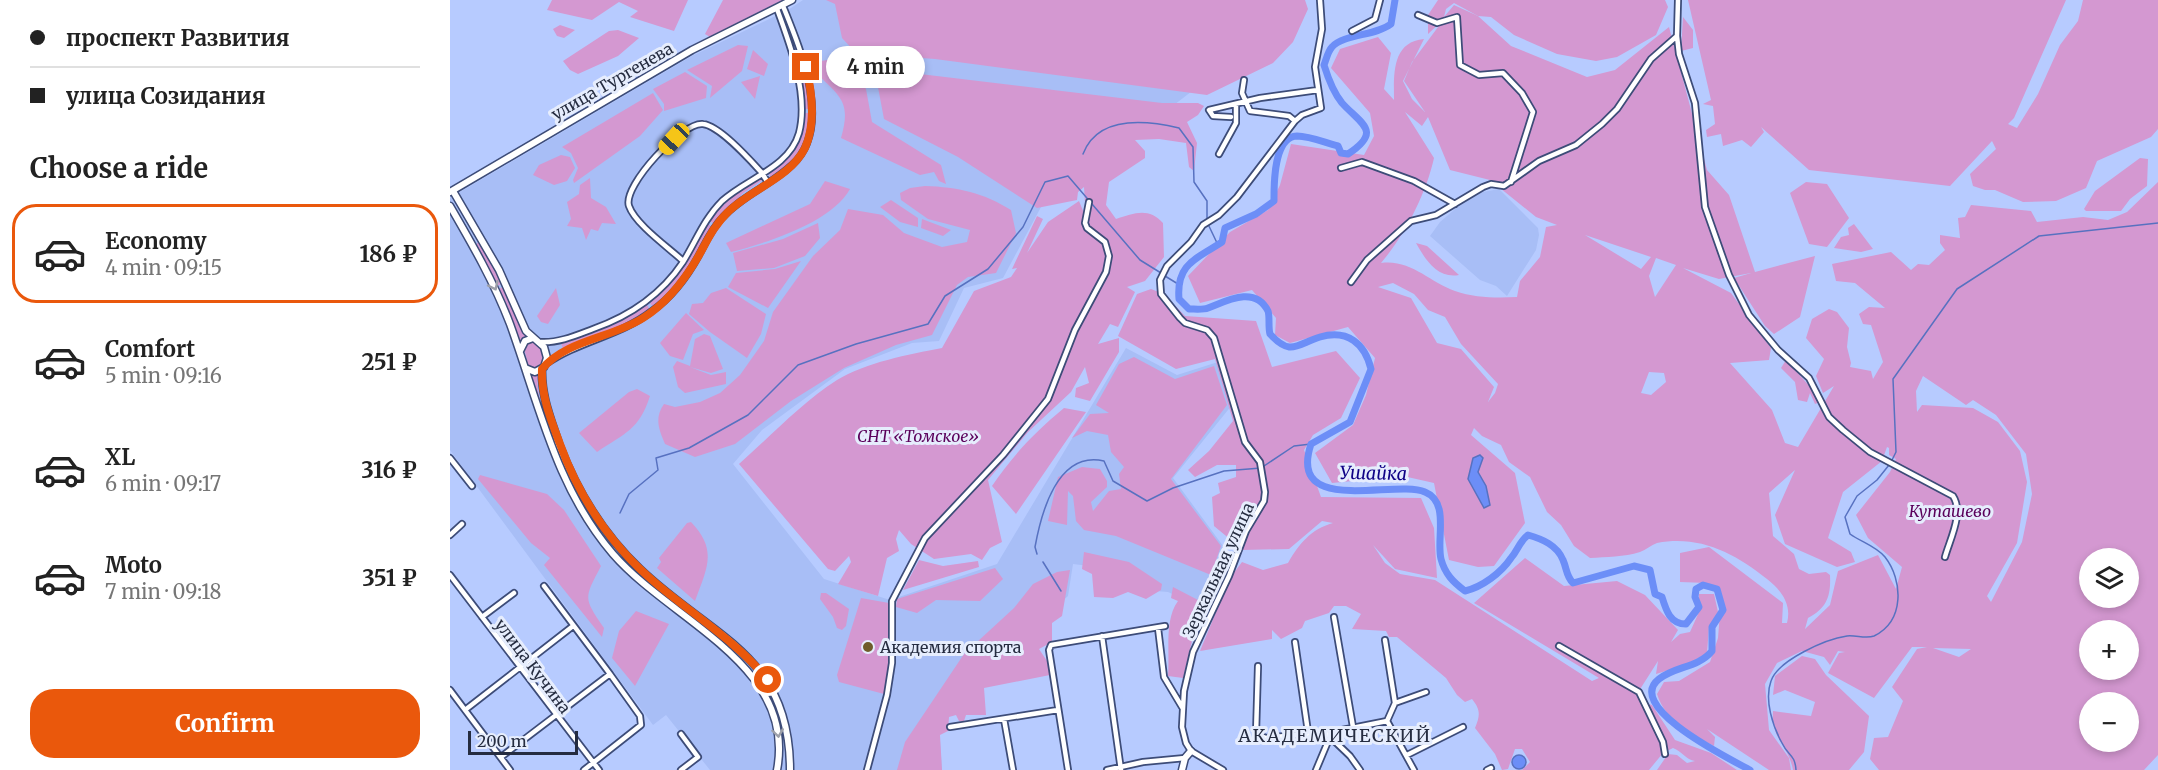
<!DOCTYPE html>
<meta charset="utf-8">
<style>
:root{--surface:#fff;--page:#f2f2f2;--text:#222;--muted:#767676;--line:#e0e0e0;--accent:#ea580c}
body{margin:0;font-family:Merriweather,serif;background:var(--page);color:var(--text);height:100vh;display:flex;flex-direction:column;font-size:22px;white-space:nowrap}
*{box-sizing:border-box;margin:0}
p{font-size:20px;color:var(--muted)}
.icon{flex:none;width:33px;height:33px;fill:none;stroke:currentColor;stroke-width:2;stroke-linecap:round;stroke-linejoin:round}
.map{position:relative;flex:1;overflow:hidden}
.sheet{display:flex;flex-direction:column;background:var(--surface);width:450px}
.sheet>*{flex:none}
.hud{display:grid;align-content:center;height:132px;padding:0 30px;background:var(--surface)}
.controls{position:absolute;left:1629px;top:548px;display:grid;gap:12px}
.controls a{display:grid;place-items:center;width:60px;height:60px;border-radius:50%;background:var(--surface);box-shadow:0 3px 9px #0003;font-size:30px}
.scale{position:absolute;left:18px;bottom:15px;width:110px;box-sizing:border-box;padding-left:6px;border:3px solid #252c40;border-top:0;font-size:16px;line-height:21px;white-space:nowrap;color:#252c40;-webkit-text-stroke:4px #e6edfd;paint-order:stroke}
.end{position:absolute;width:27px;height:27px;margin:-14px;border:8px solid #ea580c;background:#fff;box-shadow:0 0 0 3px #fff}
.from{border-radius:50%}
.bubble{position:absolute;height:42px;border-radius:21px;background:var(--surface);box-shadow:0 3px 9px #0003;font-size:20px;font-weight:700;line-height:42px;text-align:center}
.car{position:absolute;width:18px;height:36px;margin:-18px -9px;border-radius:8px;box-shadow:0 0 4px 2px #0007;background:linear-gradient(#f5c518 24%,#345 0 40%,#f5c518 0 76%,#345 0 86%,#f5c518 0)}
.hud b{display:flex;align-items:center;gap:21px;height:57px;font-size:22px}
.hud b+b{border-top:2px solid var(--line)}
.hud i{width:15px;height:15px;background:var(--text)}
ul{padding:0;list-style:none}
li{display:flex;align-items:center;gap:18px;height:99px;margin:0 12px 9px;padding:0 18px;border:3px solid transparent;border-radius:24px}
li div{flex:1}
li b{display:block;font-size:22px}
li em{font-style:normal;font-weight:700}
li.current{border-color:var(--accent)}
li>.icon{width:54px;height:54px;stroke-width:1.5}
h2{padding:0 30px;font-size:27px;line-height:72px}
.button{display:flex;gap:12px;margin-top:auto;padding:12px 30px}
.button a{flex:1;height:69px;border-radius:24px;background:var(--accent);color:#fff;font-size:24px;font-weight:700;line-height:69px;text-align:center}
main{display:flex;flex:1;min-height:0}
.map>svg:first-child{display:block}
.built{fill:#a8bef6}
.green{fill:#d498d1;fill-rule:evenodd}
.water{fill:#6c8ef7;stroke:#5771c0;stroke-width:1.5}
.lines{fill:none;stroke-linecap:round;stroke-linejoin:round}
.stream{stroke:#5771c0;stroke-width:1.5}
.river{stroke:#6c8ef7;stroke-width:7}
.street-casing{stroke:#3d4c78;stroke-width:8}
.secondary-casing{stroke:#3d4c78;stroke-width:9}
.street{stroke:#fff;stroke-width:4.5}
.secondary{stroke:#fff;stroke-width:6}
.oneway{stroke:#9da0a9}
.route{stroke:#ea580c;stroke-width:8}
.poi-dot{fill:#6f5c2a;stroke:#e6edfd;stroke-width:2}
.labels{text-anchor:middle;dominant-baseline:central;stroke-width:6;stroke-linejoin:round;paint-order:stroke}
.street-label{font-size:16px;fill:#252c40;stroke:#e6edfd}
.park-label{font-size:16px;font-style:italic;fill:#5a015b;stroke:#e6edfd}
.poi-label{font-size:16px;fill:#252c40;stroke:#e6edfd;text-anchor:start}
.water-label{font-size:18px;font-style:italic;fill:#0f0286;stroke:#e6edfd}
.neighbourhood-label{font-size:18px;letter-spacing:1.5px;fill:#252c40;stroke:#e6edfd}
</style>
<main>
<section class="sheet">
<div class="hud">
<b><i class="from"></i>проспект Развития</b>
<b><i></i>улица Созидания</b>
</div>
<h2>Choose a ride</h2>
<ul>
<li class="current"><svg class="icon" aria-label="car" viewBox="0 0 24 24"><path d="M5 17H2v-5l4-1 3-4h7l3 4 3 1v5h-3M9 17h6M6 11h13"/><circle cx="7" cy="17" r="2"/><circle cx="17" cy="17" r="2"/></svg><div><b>Economy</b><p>4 min · 09:15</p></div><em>186 ₽</em></li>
<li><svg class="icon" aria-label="car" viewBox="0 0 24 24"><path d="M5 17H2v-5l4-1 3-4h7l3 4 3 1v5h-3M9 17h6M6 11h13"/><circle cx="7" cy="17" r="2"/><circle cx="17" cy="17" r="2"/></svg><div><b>Comfort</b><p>5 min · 09:16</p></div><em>251 ₽</em></li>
<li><svg class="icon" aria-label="car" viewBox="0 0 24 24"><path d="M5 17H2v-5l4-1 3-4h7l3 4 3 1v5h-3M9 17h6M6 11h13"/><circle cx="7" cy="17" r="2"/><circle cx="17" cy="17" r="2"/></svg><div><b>XL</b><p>6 min · 09:17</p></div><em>316 ₽</em></li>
<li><svg class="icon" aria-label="car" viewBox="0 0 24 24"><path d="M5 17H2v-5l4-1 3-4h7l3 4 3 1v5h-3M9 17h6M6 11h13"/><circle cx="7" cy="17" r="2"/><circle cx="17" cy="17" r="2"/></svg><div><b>Moto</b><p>7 min · 09:18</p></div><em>351 ₽</em></li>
</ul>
<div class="button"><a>Confirm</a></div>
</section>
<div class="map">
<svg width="1708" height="770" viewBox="0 0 1708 770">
<rect width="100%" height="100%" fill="#b7cbff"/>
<path class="built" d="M353,0h471l-31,52 -202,155 -38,71 -39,10 -25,53 -27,2 -67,26 -83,61 -29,34 91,115 66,21 107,-36 129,-216 51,27 41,-13 14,43 -59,73 53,72 -27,56 -31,-14 -51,-4 -3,-19 -41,-5 -5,32 -130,115 4,59h-232l-44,-55 -13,10 -203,-275v-252l242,-142 96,-46z
M1049,189l39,39 1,7 -3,15 -29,46 -11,-10 -16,-6 -50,-44 10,-14 22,-19 21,-11z"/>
<path class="green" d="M102,0h136l-14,31 -44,-14 8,-6 -19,-9 -27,18 -45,-10z
M273,0h62l-75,37 -5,-3z
M376,0h479l3,9 -15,33 -20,21 -66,32 -272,-36 -79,-6 -14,-15 -7,-34z
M988,0h227l3,7 -12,28 -39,22 -21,4 -39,-7 -43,-19 -23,-18 -13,-1 -24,-13 -8,6 -2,8 10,-12 24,11 33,30 76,31 28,-7 54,-43 38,143 22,25 26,77 60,-16 -15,61 -26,17 -9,-8 -31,-48 17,-5 -32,6 -36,-11 48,25 40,55 -2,12 -39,3 42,47 13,33 13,4 36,-61 -11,7 -7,-17 8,-17 -18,-21 6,-19 17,-10 8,3 12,16 -2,19 4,16 -1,4 21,4 2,8 10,-17 -12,-37 -8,-1 -4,-10 10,-7 16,1 -30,-25 -19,-2 -4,-17 59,-12 20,18 7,-6 11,1 16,-15 -5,-7v-8l20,3 -2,-20 7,-1 6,-12 60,6 6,11 46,-5 25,3 19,-8 31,-30v573l-14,15h-265l-9,-11 4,-21 14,-1 15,-36 -11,-14 25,-38 10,-2h-15l-38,51 -46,-25 11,-20 6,-1 -7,-1 -8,14 -6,-8 -22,-6 -25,12 -12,21 4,46 20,28 2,12h-22l-62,-41 8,8 -1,9c-24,-13 -48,-24 -57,-52l7,-12 15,-1 31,-19 8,-24 3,-38 -14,-17 -27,-1v-29l29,-6 74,56 -1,20h5c5,-19 -6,-33 -20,-44 -33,-26 -67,-44 -110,-36 -6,2 -11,7 -17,9 -16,5 -34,5 -50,6l-16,-12 -13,-21 -14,-13 -17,-35 -21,-15 -8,-17 -19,-9 -8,-8 -3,7 44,38 10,50 -31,43 -16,1 -29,-7 -15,-77 -31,-7 -71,7 -17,-30 38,-28 13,-30 9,-37 -27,-31 -58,16 -15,-8 1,-17 -24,-28 -52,13 -12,-27 42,-44 38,-22 12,-25 11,-41 73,11 10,-19 -4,-23 -39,-45 9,-19 38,-12 13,16 -7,36 10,11c0,-24 -3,-58 30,-61l-21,42 9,18 13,13 -21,-31 8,-19 32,-43 -16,15v-19zM955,112l17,14 6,-9 22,53 40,10 46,37 21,8 -11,2 -6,30 -20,24 -3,16c-20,1 -42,1 -62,-6 -26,-9 -44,-32 -74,-28 24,-28 45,-69 53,-105zM1135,235l66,22 -10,12zM1206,258l20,7 -21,32 -6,-21zM943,283l21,11 14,16 17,7 16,27 37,40 -3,9 -7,9 6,-15 -33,-38 -24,-6 -26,-45 -33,-11zM1199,372l15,1 2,9 -15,13 -10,-2zM1473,376l43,29 7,-5 23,15 30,39 6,40 -10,48 -31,60 -4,-6 30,-53 10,-61 -7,-31 -22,-29 -25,-14 -51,-3 -5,7 -1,-21zM1437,447l2,1v7l7,4 -6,13 -34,43 12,23 34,29 -6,22 -18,-34 -40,16 -8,34 -25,24 3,-11c19,-10 23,-22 22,-43l-4,-3 -17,2 -10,-5 -5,-15 -21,-18 -4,-43 26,-23 -20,45 10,29 52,23 18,-5 -4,-10 -23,-14 15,-46 39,-31zM1640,558h38v39h-38zM1640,630h38v39h-38zM1483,648l38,1 -12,8zM1640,702h38v39h-38z
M1238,0h378l-52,118 -6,6 9,4 21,-34 22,-49 18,-24 5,-21h75v129l-7,8 -54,24 -11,27 -30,13 -33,1 -28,-12h-10l-12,-4 -3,-12 26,-25 -4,-8 -42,45 -141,-16 -48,-43 3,5 -13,15 -9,-7 -19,6 -2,-12 -14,3 -1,-7 9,-6 -2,-18 -10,-2 8,-4z
M1233,17l10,13v18l-12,3z
M110,25l15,5 -11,8 -7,-2 -4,-7z
M168,30l21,8 -21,18 -40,18 -8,-4 -7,-9 46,-30z
M288,45l10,1 -6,25 -32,27 2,-12 -25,-16z
M303,50l15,14 -4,12 -17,-7z
M377,60l24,4 15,25 6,33 69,43 5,19 -7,-3 -5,-9 -14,3 -79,-37c9,-32 3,-39 -21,-61l1,-16z
M351,68l3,2 5,39h-6l-5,-39z
M420,68l292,35h36l6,3 -6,9 -11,7 10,21 -3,28 -5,-4 -3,-24 -27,-4 -24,1 10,11v7l-36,24 -3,23 10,14c18,-6 33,-12 47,4l1,34 -19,24 -18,6 8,5 -17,35 -8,-3 -12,20 21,-6v14l-29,49 -15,-4 1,-9 13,-5 -4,-16 -14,25 -43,40 -40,48 14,62 -12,6 -8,12 -11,-6 -37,5 -23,-15 -12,-14 -3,9 3,12 -12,7 -9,38 -40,-12 13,-22 -2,-6 -14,15 -7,-2 -89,-105c32,-28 62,-61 98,-84 28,-17 72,-26 105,-32l32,-57 37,-14 6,-9 -5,1 25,-53 6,3 -16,34 21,-31 31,-21 7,17 -2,-31 -6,5 -1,8 -40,8 -79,-51 -74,-38 -7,-37z
M235,72l22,14 -1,12 -42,13v-7l-11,-15z
M310,76l-5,23 -14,-17z
M203,93l10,17 -23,26 -66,47 -1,-3 5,-12 -7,-15 -9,-6z
M353,113h6c-1,26 -12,54 -39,64l-1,-4c22,-19 34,-28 34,-60z
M111,155l9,2 5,11 -8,13 -13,4 -21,-10 6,-10z
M1690,158l8,1 -1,27 -17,13 -9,12h-35l-2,-2 11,-18z
M312,177l-1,4 -18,12 -29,31 -5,-4 25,-26z
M140,178l1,20 15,9 10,17 -14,-1 -4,8 -7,-2 -5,11 -4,-12 -15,-2 4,-7 -4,-17 12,-8 1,-9z
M375,181l25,8c-18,33 -83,54 -119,63l-5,-9 84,-39z
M1356,182l21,2 22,34 -22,29 -18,-3 -19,-51z
M475,186c33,1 59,7 86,24l5,23 -20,40 -28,4 -11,8 -25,50 -36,10 -52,23 -53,33 -56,43 -40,13 -30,-13c-6,-14 -11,-26 -1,-40l11,3 25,-5 20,-9 20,-18 24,-34 9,-29 40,-56 27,-26 8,-21 35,6 21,18 38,14 25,-5 3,-12 -42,-11 -27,-19 -1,-7 10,-5z
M441,200l27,18v9l-18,-5 -20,-15z
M472,219l29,11 -8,6 -22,-8z
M257,223l5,4 -33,53 -26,27 -3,-4 25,-27z
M368,223l2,15 -15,18 -31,12 -37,3 -4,-18 50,-14z
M1404,224l19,25 -12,3 -27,-4 7,-11 8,-2 -1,-7z
M29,241l24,42 -6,3 -21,-41z
M966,243l11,3 32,29c-22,4 -34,-16 -43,-32z
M351,261l-33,47 -40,-21 8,-14 39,-4z
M54,286l16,40 8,11 -9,7 -20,-55z
M106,288l4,17 -12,19 -7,-2 -4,-6z
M276,288l40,26 -5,20 -14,24 -37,-26 -21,-18 3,-10 11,-1 8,-10z
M701,289l13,5 21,22 71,5 16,46 64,-16 24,27 -19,40 -28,17 -9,15 17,47 100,1 13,30 3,50 -42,-9 -22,-24 12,18 15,11 35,6 157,101 7,-3 -125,-75 51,-45 39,28 53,-5 28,14 33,35 -7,12 9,-8 10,-2 9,-20v-18h15l4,18 -9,15 -2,26 -19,11 -32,10 2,-13 -21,33 24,47 2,12 -14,17h-127l8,-8 -8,-13h-7l-7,20 -6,1 -7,-16 -20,-26c5,-12 6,-18 -3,-29l-7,3 -8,-7 -11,-17 -49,-41h-8l-3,-6 -34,-2 9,-15 -15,-8h-12l-5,7 -24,8 -3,7 -21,11 -9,-9v9l-72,12 30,-73 12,-16 21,8 25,-7c11,-19 23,-34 45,-40l-11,-2 -33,28 -46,1 -29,-24 -2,-29 8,-4 -2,-10 18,-6v-12h-19l-22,12 -7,-7 21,-19 24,-30 -18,-62 -39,10 -58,-33 19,-42z
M197,305l3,5 -38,21 -49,18 -2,-6 49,-18z
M236,313l18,17 -11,4 -10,26 -13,-4 -10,-13z
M254,334l6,2 13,33 -12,4 -21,-6 21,8 15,-3v12l-41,9 -7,-6 -5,-20 4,-6 13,5 5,-27z
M86,342c7,7 9,13 6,23l-7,3 -7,-3 -4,-17 5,-5z
M684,357l41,22 39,-13 13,39 -56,74 50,67 -10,29 -95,-39 -32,-6 -8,-9 -3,-25 -5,-5 -1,34 -19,-4 10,-44 24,-10 18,2 7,12v6l-16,15 2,9 16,-20 12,-2 -2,-15 5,-7 -13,-15 -3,-17 -21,-4 -15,7 18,-24 19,-1 -13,-8 23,-41z
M1336,360l27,30 7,12 -5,2 -5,-11 -3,9 -9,-2 -3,-18 -14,-14z
M81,376h7c-6,31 42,123 61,151l-2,1 -29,-49z
M187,389l13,7c-11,34 -25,37 -53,56l-18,-19 50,-41z
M614,408l22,4 -70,102 -24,-28c21,-31 43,-54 72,-78z
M30,475l67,19 17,16 37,56c-17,33 -18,31 3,62l-2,9 -58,-72 6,-7 -19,-15 -53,-64z
M241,522c27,28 16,46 4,79l-38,-33 4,-6 -2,-4 28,-35z
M634,552l45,10 33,22 -1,6 -15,9 -18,-7 -15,6 -19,-1 -2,-23 -10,-5z
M168,553l38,35 89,71 -90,-70z
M469,560l24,6 35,-5 1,6 -76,23z
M545,568l8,11 -23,22 -44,-1 -19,13 -21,-6 1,-8z
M620,570l-8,46 -10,7v19l-13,7 8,12 3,14 -66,13 2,27h-20l-2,6h-5l-3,-6 -7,2 -1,14 -8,4 2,35h-45l8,-28 59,-88 50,-46 19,-24 24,-12z
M723,587l25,13 1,10 -10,13 4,14 -10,41 -15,-2c2,-24 -4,-56 10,-75l-7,-3z
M371,593h5l23,16 -3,17 -4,4 -5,-2 -4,-11 -13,-18z
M411,598l28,5 3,37 -8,54 -45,-12 -2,-7z
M186,611l33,13 -34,62 -23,-28 7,-27z
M1352,656l13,3 11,16 43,41 -5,36 -15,18h-56c-5,-26 -22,-30 -20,-59l38,5 4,-14 -30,-12 -12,5 2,-19z
M1198,704l4,1 23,35 36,13 26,17h-80l11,-16 9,1 10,8 8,-2c-9,-1 -13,-10 -22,-13l-6,3c-2,-17 -20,-33 -19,-47z"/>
<path class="water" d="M1030,455l3,3 -5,14 8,14 4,19 -6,3 -16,-29 5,-21z
M1062 762a7 7 0 1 1 14 0a7 7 0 1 1-14 0Z"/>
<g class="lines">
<path class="stream" d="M633,154c15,-39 62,-34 96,-26l14,19 1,35 13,19v21l11,23
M715,276l13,8
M1442,460l4,-8 -3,-73 64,-90 82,-53 119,-13
M170,513l9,-19 29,-24 -2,-12 33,-10 59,-33 50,-50 58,-21 72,-20 17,-28 43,-27 35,-42 22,-45 23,-6 72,84 21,13
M587,554l-2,-7c6,-33 22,-97 69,-86l9,20 34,20 26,-13 51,-17 37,-3 33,-22 17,-2
M593,562l18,29
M1346,770c-1,-16 -8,-14 -14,-27 -9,-16 -18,-43 -11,-62 7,-21 55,-42 76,-45 9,-1 19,3 27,0 31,-15 29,-56 11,-79 -9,-11 -24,-15 -35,-23l-5,-17 12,-21 20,-16 12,-15"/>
<path class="river" d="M945,0l-4,24c-16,12 -47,10 -59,23 -4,4 -6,13 -8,18 4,13 9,27 18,38 19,21 41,28 6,51l-7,-1 -3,-7c-12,-3 -28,-10 -41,-10 -24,1 -23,49 -23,65l-18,13 -31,14 -3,14c-26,17 -46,22 -43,57l10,10c6,0 14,1 19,-1 18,-7 47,-23 60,3 2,6 0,16 2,23 21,23 27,10 50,3 28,-8 45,7 51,32l-21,53 -39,22c-24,73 84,35 114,48 25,10 11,47 16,67 4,15 12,23 24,32 17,-4 36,-18 46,-33 7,-8 8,-16 17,-23 14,4 29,10 35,25 4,9 3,16 10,23l61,-17 16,4 5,24 7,3c4,13 8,27 24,27l13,-17 -4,-10 1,-8 7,-4 14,4 6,21 -11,17v24c-14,17 -37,15 -53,28 -36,28 73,81 91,91"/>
<defs>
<path id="street" d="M968,15l19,8 20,-6 3,48 19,10 24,-2 19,20 11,19 -22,70
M902,31l23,-12 5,-19
M1227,36l2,18 16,49 10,104 24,68 20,40 29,35 31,28 20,39 14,13 27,22 83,44c11,17 -3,43 -8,61
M794,80l-2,13 8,18 39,5 6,5
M781,117l-18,-1 -4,-6 51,-12 58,-8
M769,154l17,-31v-19
M891,168l21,-6 52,19 41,23
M233,261c-14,-13 -48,-37 -54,-55 -7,-20 54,-85 74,-82 17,2 47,36 59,49l6,10
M901,282l16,-22 44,-39 25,-6 47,-28 8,-3 13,2 35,-25 37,-16 26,-21 15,-15 34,-50 26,-23 1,-36
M91,342c18,1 36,-7 52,-13 37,-13 68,-34 90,-67 13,-21 21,-43 39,-61 25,-23 67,-33 77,-68 10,-38 -9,-89 -22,-124
M96,364c33,-23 74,-28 106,-53 20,-14 35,-34 47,-56 7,-13 13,-27 24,-38 20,-22 48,-32 69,-52 42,-38 8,-117 -9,-159
M0,458l22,28
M0,535l12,-11
M0,575l149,195
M94,586l66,88
M32,617l32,-24
M884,617l19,110
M708,628l6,49 18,30
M652,636l19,134
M935,640l10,63 -8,18
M845,642l13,90
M1109,646l80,46 24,50 2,12
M808,666l-2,68 10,4 59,-6 25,24 10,14
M0,690l60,80
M945,703l31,-11
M15,710l108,-84
M554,719l9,51
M500,727l108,-17
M231,734l17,23 -17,13
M957,755l56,-28
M51,757l109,-83 30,42 1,9 -57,45
M417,770l20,-75 5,-32v-62l33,-63 78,-83 45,-56 27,-69 31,-58 3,-16 -4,-14 -18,-14 -2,-5 4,-21
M618,770l-19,-120 2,-5 114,-19
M657,770l36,-8 42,-4
M773,770l-32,-19 -5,-8 -4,-16 2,-36 9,-39 36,-76 17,-45 18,-30 1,-9 -5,-30 -15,-20 -31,-104 -7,-8 -22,-7 -5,-5 -19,-24 -1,-14 7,-14 24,-24 12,-17 16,-10 18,-18 58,-76 7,-6 19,-7 -6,-41 7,-38 -2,-29
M866,770l16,-38 55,-11 27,49
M1037,770l4,-2"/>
<path id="secondary" d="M3,191l46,79 27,61 18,16 3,11 -3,9 -9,5 -10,-4
M0,192l242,-142 100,-50
M0,206c22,38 44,76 60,118 29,80 46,164 103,230 58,67 184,111 164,216
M70,351l5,-10 8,-3
M92,369c-1,27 9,50 17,75 18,47 44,90 81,125 72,69 150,85 150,201
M732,770l3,-12 6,-7"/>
</defs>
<use href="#street" class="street-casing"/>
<use href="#secondary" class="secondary-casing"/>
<use href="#street" class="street"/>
<use href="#secondary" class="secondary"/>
</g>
<defs><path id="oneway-chevron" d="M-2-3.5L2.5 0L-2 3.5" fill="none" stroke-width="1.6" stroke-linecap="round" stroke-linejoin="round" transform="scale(1.5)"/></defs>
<g class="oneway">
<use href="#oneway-chevron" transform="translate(44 286) rotate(65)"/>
<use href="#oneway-chevron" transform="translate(328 733) rotate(82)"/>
</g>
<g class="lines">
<path class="route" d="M318,680c-31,-38 -73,-64 -110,-95 -46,-38 -78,-86 -98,-141 -9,-24 -19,-48 -18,-75 24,-29 70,-31 101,-51 24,-15 41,-37 55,-61 9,-16 16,-32 30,-45 23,-23 62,-34 77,-64 11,-24 7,-56 1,-81"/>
</g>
<circle class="poi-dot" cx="418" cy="647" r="6"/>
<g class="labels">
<g class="street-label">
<text transform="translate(162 81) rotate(-30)">улица Тургенева</text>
<text transform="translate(768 570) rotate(-65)">Зеркальная улица</text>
<text transform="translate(83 666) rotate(53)">улица Кучина</text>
</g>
<g class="park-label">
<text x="468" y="436">СНТ «Томское»</text>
<text x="1500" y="511">Куташево</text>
</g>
<g class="poi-label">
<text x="430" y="647">Академия спорта</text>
</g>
<g class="water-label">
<text transform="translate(923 473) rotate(1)">Ушайка</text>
</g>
<g class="neighbourhood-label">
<text x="885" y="735">АКАДЕМИЧЕСКИЙ</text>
</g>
</g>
</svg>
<div class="controls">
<a><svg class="icon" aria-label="layers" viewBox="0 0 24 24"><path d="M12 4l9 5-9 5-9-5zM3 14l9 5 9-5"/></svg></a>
<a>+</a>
<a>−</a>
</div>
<div class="scale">200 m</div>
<i class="end from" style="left:318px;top:680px"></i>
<i class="end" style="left:356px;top:67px"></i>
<div class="bubble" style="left:376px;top:46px;width:99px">4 min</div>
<i class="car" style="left:224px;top:139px;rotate:223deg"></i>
</div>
</main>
